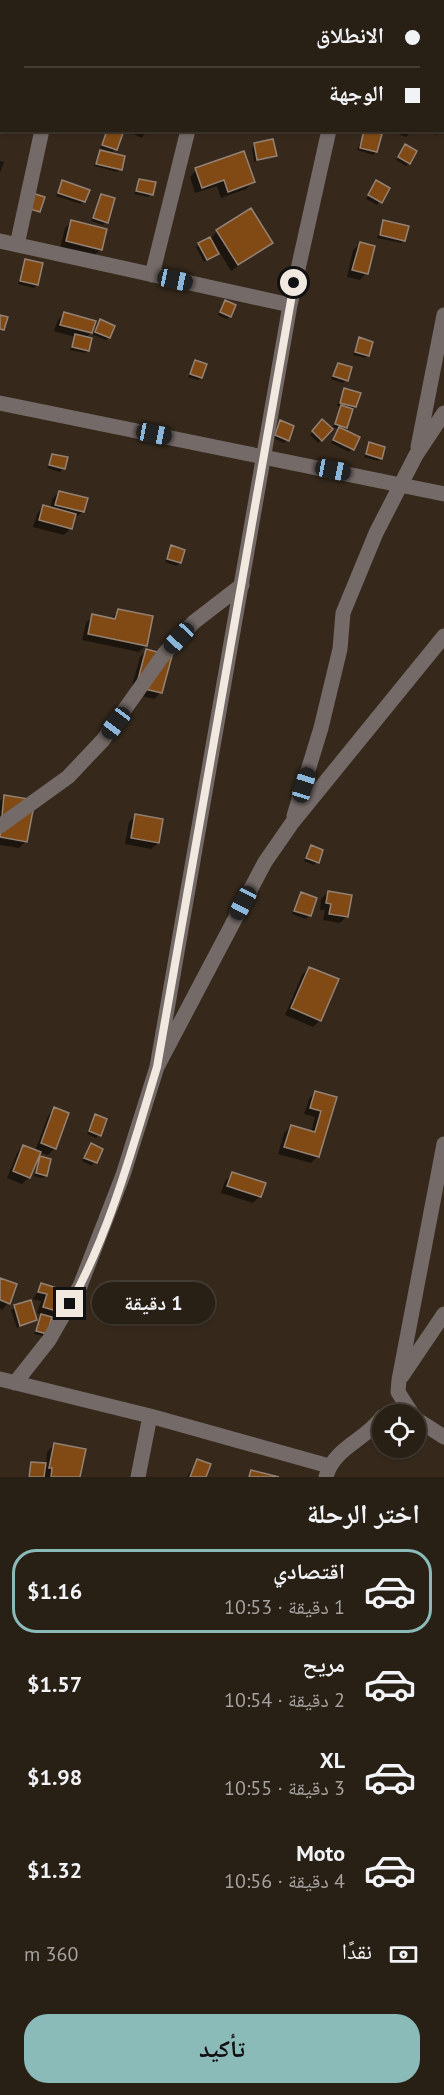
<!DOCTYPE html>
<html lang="ar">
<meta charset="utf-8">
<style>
:root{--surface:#281f15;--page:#342c22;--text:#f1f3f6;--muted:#a5a2a0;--line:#443d34;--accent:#8bbbb9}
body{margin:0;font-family:"PT Sans","Noto Naskh Arabic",sans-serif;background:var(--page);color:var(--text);direction:rtl;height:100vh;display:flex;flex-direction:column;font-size:22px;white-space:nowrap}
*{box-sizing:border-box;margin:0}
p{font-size:20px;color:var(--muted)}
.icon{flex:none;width:33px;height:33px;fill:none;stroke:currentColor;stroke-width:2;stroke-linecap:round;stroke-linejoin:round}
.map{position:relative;height:1477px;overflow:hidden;direction:ltr}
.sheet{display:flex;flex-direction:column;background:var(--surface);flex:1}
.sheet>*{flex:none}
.banner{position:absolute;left:0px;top:0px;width:444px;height:132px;box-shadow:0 2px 4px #0004,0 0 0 2px var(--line);direction:rtl;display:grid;align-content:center;height:132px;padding:0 24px;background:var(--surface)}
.controls{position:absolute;left:372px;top:1404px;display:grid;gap:12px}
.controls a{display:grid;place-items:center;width:54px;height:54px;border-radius:50%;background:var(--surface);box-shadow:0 2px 4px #0004,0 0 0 2px var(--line);font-size:30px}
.end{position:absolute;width:27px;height:27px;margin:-14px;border:8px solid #f1e8e0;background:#111;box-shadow:0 0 0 3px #111}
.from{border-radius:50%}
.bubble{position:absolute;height:42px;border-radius:21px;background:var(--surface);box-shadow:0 2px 4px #0004,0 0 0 2px var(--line);font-size:20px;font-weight:700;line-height:42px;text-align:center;direction:rtl}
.car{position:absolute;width:18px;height:36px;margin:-18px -9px;border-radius:8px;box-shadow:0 0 4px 2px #0007;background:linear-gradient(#222 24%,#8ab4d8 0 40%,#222 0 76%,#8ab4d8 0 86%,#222 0)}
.banner b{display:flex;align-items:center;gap:21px;height:57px;font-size:22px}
.banner b+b{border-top:2px solid var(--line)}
.banner i{width:15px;height:15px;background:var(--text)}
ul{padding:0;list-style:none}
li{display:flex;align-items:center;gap:18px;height:84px;margin:0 12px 9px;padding:0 12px;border:3px solid transparent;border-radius:24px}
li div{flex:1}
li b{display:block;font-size:22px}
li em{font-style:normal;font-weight:700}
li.current{border-color:var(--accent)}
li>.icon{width:54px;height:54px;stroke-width:1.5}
h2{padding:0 24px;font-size:27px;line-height:72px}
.pay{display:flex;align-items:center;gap:15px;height:66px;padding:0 24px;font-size:22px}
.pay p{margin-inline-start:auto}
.cta{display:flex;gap:12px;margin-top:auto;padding:12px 24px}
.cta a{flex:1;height:69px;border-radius:24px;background:var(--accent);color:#111;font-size:24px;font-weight:700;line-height:69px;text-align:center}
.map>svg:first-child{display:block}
.shadow{fill:#0007}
.building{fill:#814a14;stroke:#948275;stroke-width:1.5}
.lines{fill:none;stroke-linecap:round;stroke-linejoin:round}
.minor{stroke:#746a67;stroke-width:15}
.route{stroke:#f1e8e0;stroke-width:8}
</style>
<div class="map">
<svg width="444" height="1477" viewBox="0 0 444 1477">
<rect width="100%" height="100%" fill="#36291c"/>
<path class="shadow" d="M389,0h13l-1,2z
M442,102l2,1 -2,26z
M110,130l11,4 -8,18 -13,-4 6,-15z
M125,130h22l-5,8z
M388,130h25l-7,7z
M423,130h18l-4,5z
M365,131l11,21 -3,3 -16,-5z
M255,145l20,10 -21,7 -2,-14z
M405,146l4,17 -3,3 -10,-6z
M100,152l20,17 -3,3 -23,-6z
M0,161l4,1 -4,11z
M196,170l57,12 -7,7 -25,9 -4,-12 -22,7 -5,-16z
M139,180l12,14 -3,3 -14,-3z
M63,182l21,19 -3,3 -25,-8z
M374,185l14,4 -11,16 -11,-6z
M101,195l5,27 -3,3 -12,-4z
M72,221l29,28 -7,7 -34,-8 5,-20z
M384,222l20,18 -3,3 -24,-5z
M217,231l54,12 -40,28 -15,-25 -2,1 3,7 -13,8 -8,-15 15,-9z
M360,244l6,29 -6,7 -13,-3 6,-27z
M26,260l11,24 -3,4 -16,-4z
M225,302l5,14 -3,3 -9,-4z
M64,314l27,19 -6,5 3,12 -3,3 -15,-3 5,-13 -21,-6 4,-11z
M100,321l9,16 -3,3 -13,-5z
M360,339l8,16 -3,3 -12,-3z
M196,361l5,16 -3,3 -10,-3z
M338,364l8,16 -3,3 -12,-4z
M344,390l11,17 -13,23 10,19 -3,3 -18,-9 8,-14 -6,-2 9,-20 -5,-1z
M322,421l9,8 -13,14 -8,-8z
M281,422l6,18 -3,3 -11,-5z
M370,444l11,14 -3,3 -14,-4z
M52,455l12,13 -4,4 -13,-4z
M59,492l24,20 -9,6 -3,10 -7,7 -31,-8 4,-13 6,-7 7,2 2,-10z
M171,547l9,15 -3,4 -12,-4z
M118,610l28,35 -7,7 -57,-12 4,-17 7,-7 18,4z
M146,651l15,41 -7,7 -24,-6 10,-36z
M4,797l22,44 -7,7 -19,-3v-44z
M136,816l22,27 -7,6 -26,-5 4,-22z
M311,847l6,15 -3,3 -10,-4z
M328,892l19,24 -7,7 -17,-3 2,-10h-5l1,-11z
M301,894l8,21 -3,4 -14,-5z
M309,968l11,52 -7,7 -28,-12 17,-40z
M315,1092l20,6 -17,58 -7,7 -33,-9 6,-21 7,-7 20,6 4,-15 -11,-3 5,-15z
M54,1109l1,39 -7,7 -9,-3 -10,25 -7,7 -15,-6 10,-25 6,-7 12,5 13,-35z
M96,1116l3,19 -3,3 -9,-4z
M91,1145l10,4 -9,17 -10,-5z
M41,1158l5,17 -3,3 -9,-2z
M232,1174l28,22 -7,7 -32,-10 4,-12z
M0,1279l8,24 -6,7 -2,-1z
M42,1285l29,9 -13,26 -8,-2 -7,18 -9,-2 8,-19 -5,-2 4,-12 -8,-2z
M30,1302l6,18 -19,8 -6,-18z
M54,1445l30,6 -5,26h-52l5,-14 14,2 1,-13z
M197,1461l12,4 -4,12h-18z"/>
<path class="building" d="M107,130l16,3 -6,17 -15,-5z
M364,130l18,4 -5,18 -17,-4z
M273,139l4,17 -20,4 -3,-17z
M405,144l12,7 -7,13 -12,-7z
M100,150l25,6 -3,14 -26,-6z
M244,151l11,31 -27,10 -4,-12 -22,8 -7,-20z
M139,179l17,3 -3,13 -17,-4z
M62,180l28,10 -5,12 -27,-9z
M376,180l14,8 -8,15 -14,-8z
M32,193l13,4 -5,15 -13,-4z
M101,194l14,4 -7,25 -15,-5z
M251,208l22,35 -35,22 -22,-35z
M71,220l36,9 -5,21 -36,-9z
M383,220l26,6 -4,15 -25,-6z
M210,237l9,17 -12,6 -9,-17z
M360,242l15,4 -7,28 -16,-4z
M25,259l18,4 -5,22 -18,-4z
M225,300l11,5 -5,12 -11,-5z
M64,312l32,9 -4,12 -32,-8z
M0,315l8,2 -4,13 -4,-1z
M100,319l15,7 -5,12 -15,-6z
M75,334l17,4 -3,13 -17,-4z
M359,337l14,5 -4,14 -14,-4z
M195,360l12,4 -5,14 -12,-4z
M338,363l14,4 -4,14 -15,-5z
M344,388l17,5 -5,14 -16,-4z
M341,405l12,4 -6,19 -12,-4z
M322,419l11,10 -11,12 -10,-10z
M280,420l14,6 -5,15 -14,-6z
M339,427l21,10 -6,13 -21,-10z
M369,442l16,5 -3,12 -16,-5z
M52,454l16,3 -3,12 -16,-4z
M59,491l29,7 -4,14 -29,-7z
M43,505l33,9 -4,15 -33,-9z
M171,545l14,5 -4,13 -14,-4z
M118,609l35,7 -6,30 -59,-12 4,-20 23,5z
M146,649l26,7 -10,37 -26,-6z
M4,795l31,5 -8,42 -27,-5z
M135,814l28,5 -4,24 -28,-5z
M311,845l12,5 -4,13 -13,-5z
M328,891l24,4 -4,22 -19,-3 2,-10 -5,-1z
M301,892l16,6 -6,18 -17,-5z
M309,967l30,12 -18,42 -30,-13z
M315,1091l22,6 -18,60 -35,-10 7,-22 24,7 6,-21 -11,-3z
M54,1107l15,6 -13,36 -15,-6z
M95,1114l12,5 -6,17 -12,-5z
M91,1143l12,6 -6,14 -13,-5z
M23,1145l18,7 -11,26 -17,-7z
M40,1156l11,3 -4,17 -11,-3z
M232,1172l34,11 -5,14 -34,-11z
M0,1278l17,6 -7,20 -10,-4z
M41,1283l32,10 -7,21 -23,-7 4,-13 -9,-2z
M31,1300l6,20 -17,6 -6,-21z
M41,1314l11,3 -5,17 -11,-3z
M54,1443l32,6 -6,28h-29l1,-9h-3z
M197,1459l14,5 -5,13h-16z
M31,1462l15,1 -2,14h-15z
M251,1470l28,7h-30z"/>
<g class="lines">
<path class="minor" d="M269,0l7,2
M69,2l1,-2
M220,2l1,-2
M442,41l2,1
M0,241l290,64
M17,245l25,-115
M152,275l36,-145
M0,403l444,91
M418,447l26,-132
M294,816l27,-88 19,-79 3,-36 33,-80 40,-78 28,-42
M0,826l68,-49 35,-37 61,-86 30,-32 48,-37
M157,1067l133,-762 39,-175
M402,1376l42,-62
M0,1379l150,37 179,50
M15,1383l34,-43 31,-54 43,-111 34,-108 108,-205 27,-39 152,-187
M412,1414l-14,-22 1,-12 45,-236
M416,1419l28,18
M138,1477l12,-61
M326,1477c7,-29 40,-37 56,-60"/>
</g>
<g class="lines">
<path class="route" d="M70,1304c39,-69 64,-161 87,-237l137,-784"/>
</g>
</svg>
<div class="controls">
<a><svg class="icon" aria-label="locate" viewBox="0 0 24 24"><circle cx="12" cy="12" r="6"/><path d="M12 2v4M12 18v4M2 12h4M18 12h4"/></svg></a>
</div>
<i class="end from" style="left:294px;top:283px"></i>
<i class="end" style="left:70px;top:1304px"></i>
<div class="bubble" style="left:92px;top:1282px;width:123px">1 دقيقة</div>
<i class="car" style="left:175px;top:280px;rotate:102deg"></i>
<i class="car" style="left:154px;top:434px;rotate:101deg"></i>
<i class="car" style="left:333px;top:470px;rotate:101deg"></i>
<i class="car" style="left:179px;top:638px;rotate:223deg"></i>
<i class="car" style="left:116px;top:723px;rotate:217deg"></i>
<i class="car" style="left:304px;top:785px;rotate:17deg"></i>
<i class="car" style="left:243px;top:903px;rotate:208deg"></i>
<div class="banner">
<b><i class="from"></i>الانطلاق</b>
<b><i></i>الوجهة</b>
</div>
</div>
<section class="sheet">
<h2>اختر الرحلة</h2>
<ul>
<li class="current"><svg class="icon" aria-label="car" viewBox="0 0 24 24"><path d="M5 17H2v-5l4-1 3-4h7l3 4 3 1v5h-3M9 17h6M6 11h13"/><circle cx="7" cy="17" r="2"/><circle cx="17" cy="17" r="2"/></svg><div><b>اقتصادي</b><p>1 دقيقة · 10:53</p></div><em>$1.16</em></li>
<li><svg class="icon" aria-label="car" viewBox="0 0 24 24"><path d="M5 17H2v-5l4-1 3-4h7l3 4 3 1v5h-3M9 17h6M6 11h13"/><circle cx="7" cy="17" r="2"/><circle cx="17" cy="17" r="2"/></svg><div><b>مريح</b><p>2 دقيقة · 10:54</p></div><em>$1.57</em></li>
<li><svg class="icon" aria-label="car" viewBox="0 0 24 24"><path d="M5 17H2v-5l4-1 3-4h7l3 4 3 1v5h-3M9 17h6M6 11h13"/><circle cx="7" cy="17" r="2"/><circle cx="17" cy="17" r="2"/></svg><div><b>XL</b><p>3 دقيقة · 10:55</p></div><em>$1.98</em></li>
<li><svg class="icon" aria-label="car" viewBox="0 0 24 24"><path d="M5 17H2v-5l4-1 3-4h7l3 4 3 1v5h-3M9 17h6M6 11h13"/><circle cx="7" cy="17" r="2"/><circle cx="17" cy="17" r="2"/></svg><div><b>Moto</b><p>4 دقيقة · 10:56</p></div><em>$1.32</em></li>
</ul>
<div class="pay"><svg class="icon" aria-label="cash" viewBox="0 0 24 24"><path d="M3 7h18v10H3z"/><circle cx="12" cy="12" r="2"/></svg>نقدًا<p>360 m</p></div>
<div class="cta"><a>تأكيد</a></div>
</section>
